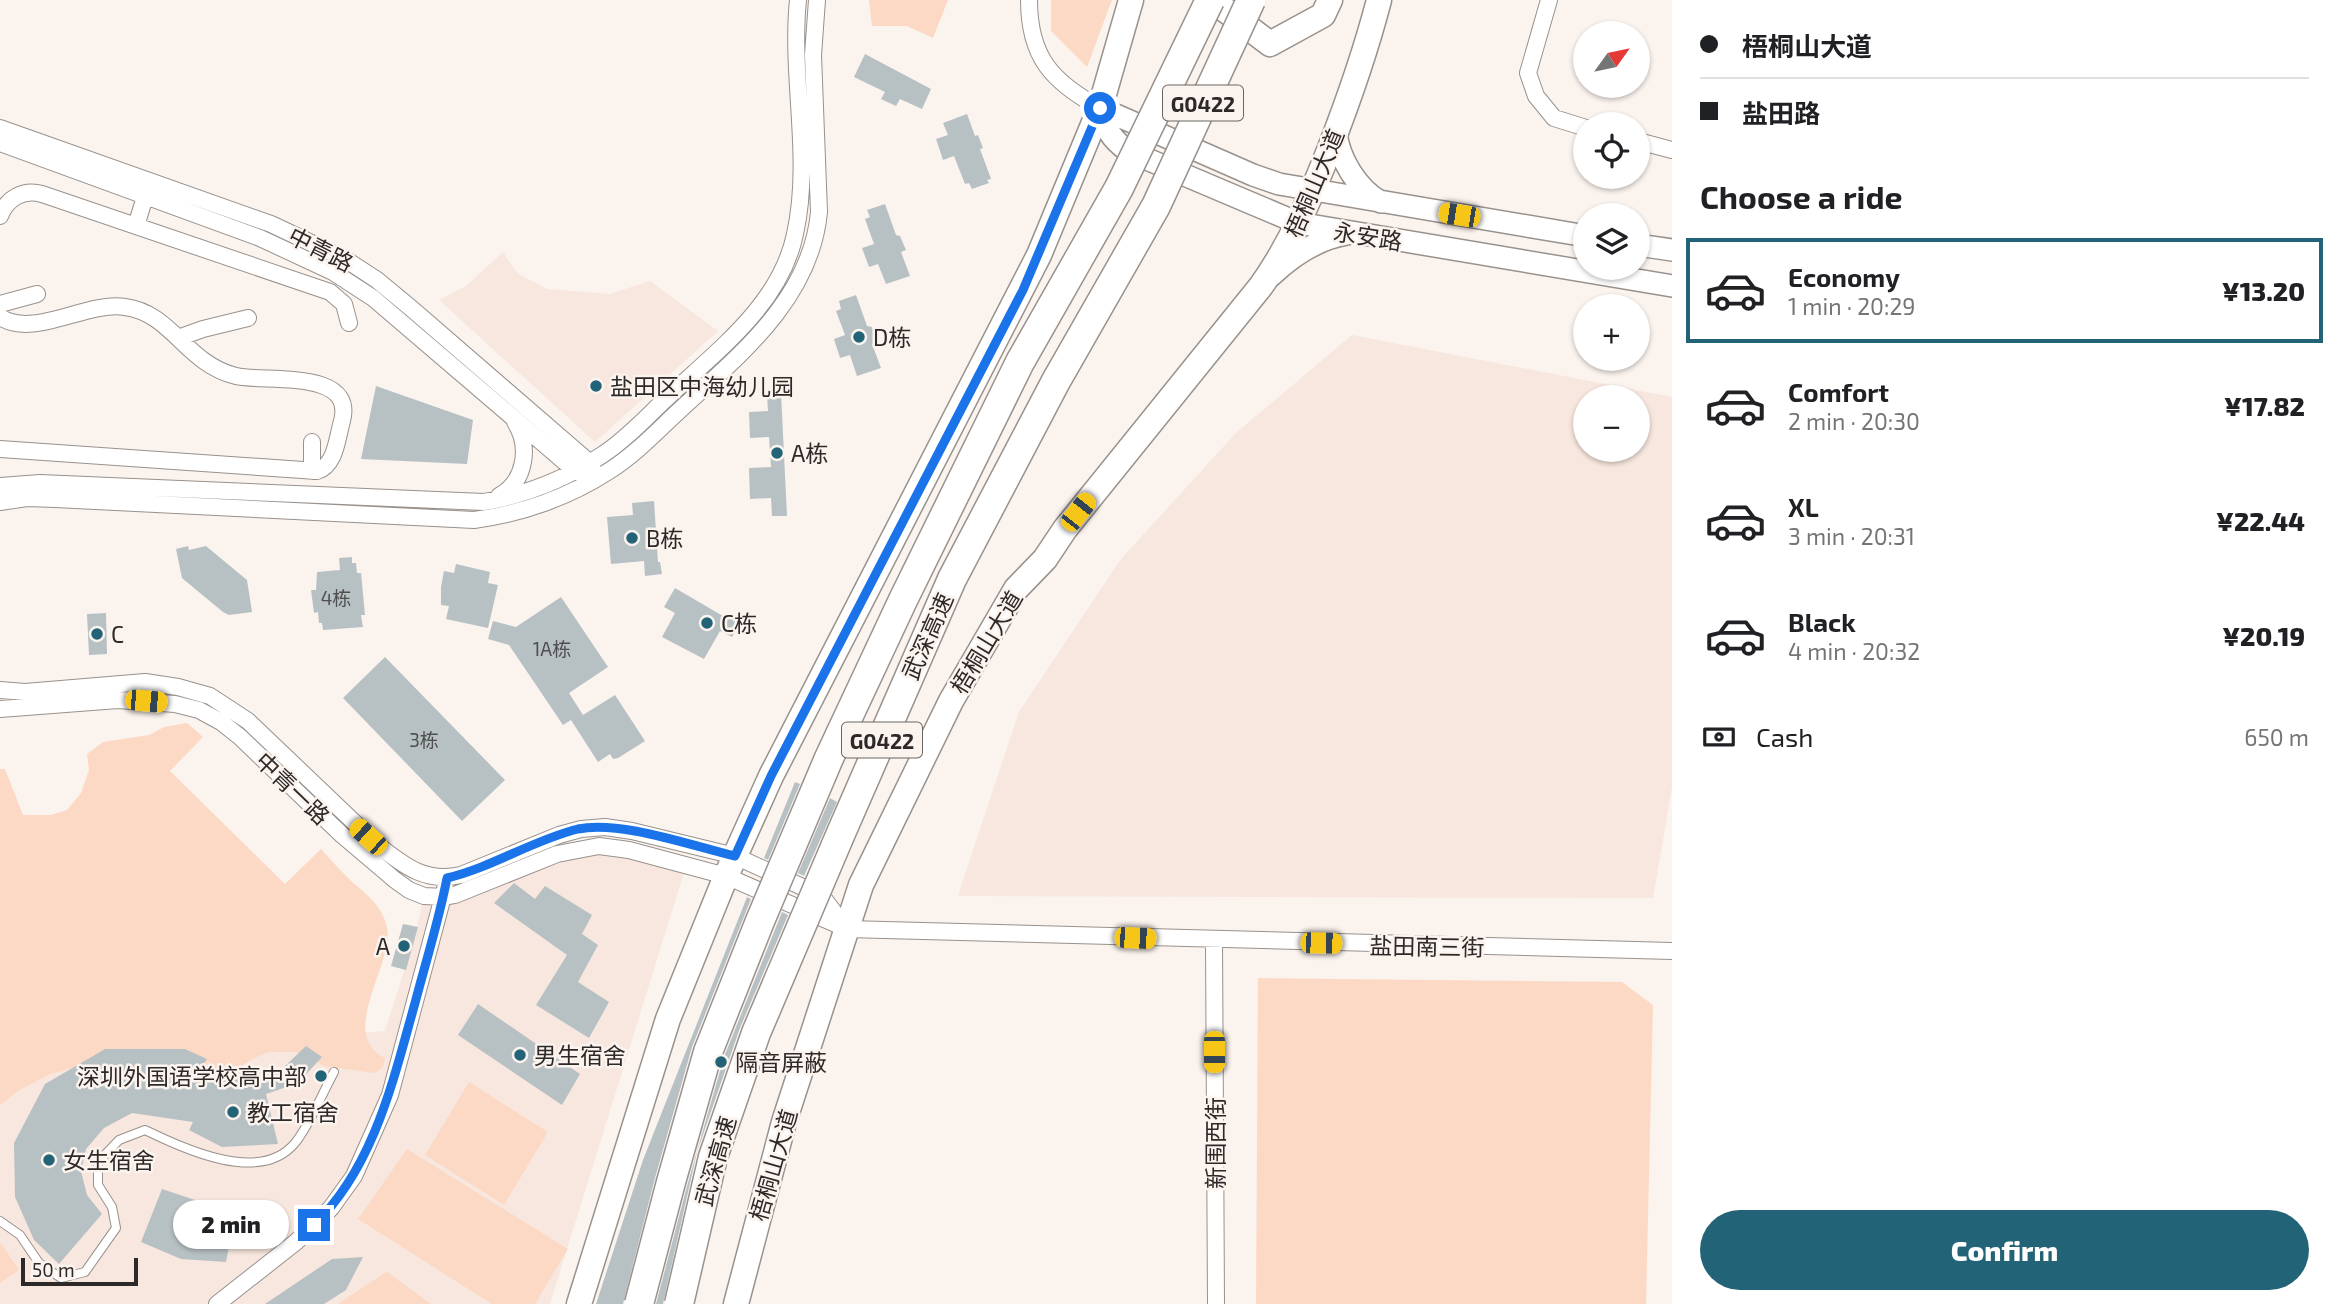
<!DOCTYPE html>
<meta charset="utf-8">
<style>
:root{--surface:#fff;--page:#f2f2f2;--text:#202124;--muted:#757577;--line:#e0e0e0;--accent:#226377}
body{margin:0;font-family:"Exo 2","Noto Sans SC",sans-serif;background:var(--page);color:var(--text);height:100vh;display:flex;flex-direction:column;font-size:26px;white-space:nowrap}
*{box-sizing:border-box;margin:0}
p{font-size:23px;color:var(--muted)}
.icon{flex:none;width:38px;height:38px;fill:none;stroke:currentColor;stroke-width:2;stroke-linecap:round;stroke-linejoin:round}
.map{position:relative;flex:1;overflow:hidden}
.details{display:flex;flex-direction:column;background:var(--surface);width:665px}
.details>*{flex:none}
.hud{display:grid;align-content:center;height:154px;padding:0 28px;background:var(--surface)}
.needle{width:46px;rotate:57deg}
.fabs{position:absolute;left:1573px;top:21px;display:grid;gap:14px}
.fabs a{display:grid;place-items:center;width:77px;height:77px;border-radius:50%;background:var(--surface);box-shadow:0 2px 5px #0004;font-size:35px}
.scale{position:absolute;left:21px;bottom:18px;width:117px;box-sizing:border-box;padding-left:7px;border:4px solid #2d2928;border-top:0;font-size:19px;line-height:24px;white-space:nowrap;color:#2d2928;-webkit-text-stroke:5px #fbf3ee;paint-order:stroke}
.end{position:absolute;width:32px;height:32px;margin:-16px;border:9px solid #1a73e8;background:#fff;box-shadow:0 0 0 4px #fff}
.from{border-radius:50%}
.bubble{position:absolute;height:49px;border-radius:24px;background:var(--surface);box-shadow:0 2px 5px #0004;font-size:23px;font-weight:800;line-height:49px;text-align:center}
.car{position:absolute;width:21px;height:42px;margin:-21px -10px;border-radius:9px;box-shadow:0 0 5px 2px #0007;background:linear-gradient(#f5c518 24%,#345 0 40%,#f5c518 0 76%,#345 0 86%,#f5c518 0)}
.hud b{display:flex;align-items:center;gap:24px;height:66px;font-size:26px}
.hud b+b{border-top:2px solid var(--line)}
.hud i{width:18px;height:18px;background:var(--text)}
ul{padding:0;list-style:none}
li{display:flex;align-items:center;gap:21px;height:105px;margin:0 14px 10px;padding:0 14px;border:4px solid transparent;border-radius:0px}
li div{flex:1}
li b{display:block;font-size:26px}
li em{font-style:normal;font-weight:800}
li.on{border-color:var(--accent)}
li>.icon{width:63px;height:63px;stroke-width:1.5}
h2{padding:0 28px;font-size:32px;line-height:84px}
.pay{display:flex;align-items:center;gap:18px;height:77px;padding:0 28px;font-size:26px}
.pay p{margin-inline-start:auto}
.cta{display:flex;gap:14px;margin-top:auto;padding:14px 28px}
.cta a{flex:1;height:80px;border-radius:42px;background:var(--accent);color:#fff;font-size:28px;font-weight:800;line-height:80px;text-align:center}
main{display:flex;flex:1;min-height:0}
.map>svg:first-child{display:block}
.built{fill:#f7e7de;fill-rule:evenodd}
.green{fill:#fcd9c5}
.building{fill:#b7c1c4}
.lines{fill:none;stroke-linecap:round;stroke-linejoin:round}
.lane-casing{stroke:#98918c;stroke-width:10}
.street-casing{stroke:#98918c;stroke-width:18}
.secondary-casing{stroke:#98918c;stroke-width:24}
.primary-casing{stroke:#98918c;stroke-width:27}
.lane{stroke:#fff;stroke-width:8}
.street{stroke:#fff;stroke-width:16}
.secondary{stroke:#fff;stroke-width:21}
.primary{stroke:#fff;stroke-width:24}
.highway-bridge-casing{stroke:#98918c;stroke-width:31;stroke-linecap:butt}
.highway-bridge{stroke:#fff;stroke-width:28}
.route{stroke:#1a73e8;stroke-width:9}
.poi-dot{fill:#226377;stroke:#fbf3ee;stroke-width:2.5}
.labels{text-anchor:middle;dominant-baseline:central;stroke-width:5;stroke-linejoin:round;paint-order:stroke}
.number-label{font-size:19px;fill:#504f4f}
.shield{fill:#fbf3ee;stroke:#6b6663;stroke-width:2}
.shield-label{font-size:21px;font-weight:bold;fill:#2d2928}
.street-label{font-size:23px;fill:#2d2928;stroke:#fbf3ee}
.poi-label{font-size:23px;fill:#2d2928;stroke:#fbf3ee;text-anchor:start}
</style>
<main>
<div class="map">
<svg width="1672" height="1304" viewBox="0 0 1672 1304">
<rect width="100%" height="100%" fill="#fbf3ee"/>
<path class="built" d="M503,252l14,21 30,16 63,5 40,-13 68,50 -123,111 -156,-142 27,-14z
M1352,335l320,62v390l-19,111 -695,-2 61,-184 102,-153 115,-126zM1586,397h52v53h-52z
M614,842l72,24 -136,438h-550v-210l43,-35 342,-28 30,-94 7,-33 50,-12 58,-38z"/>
<path class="green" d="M869,0h79l-15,38 -26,-12h-35z
M1051,0h61l-25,67 -36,-36z
M187,723l16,14 -33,34 115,113 36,-35c10,11 20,22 30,32 16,14 31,24 36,46 8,36 -51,108 -2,131l-2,9 -8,6 -52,-7 -11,-8 -18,-6h-26l-16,7 -29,19 -143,-12 -30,8 -32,17 -18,14v-336h5l18,46h28l16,-5 14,-17 8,-23 -2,-16 16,-12 46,-7 15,-8z
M1258,978l364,4 31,23 -7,299h-390z
M469,1082l79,50 -44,73 -79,-50z
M407,1149l161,100 -33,55h-43l-134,-85z
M0,1242l19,28 -19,13z
M387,1272l44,32h-93l48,-32z"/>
<path class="building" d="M865,54l66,35 -9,20 -22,-10 -4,7 -15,-7 4,-7 -31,-15z
M967,114l8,22 3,-1 5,13 -3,1 11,30 -4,1 2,3 -17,6 -3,-6 -4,1 -11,-28 -11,4 -7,-21 12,-4 -5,-12z
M885,204l11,31 4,1 6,14 -5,2 9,24 -24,8 -8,-20 -9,3 -7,-19 12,-4 -9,-25 5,-2 -3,-7z
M856,295l11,31 5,1 5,15 -5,2 9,24 -24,8 -7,-21 -10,3 -6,-19 11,-4 -9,-24 5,-2 -2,-8z
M376,386l97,34 -6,44 -106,-5z
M781,393l6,123h-15l-1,-18 -21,1 -1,-31 22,-1 -2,-30 -19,1 -1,-26 19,-1 -1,-17z
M654,501l4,61h2l2,12 -17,2 -1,-15 -33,3 -4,-47 26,-2 -1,-12z
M188,546l1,4 17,-4 41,34 5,32 -23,3 -6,-3 -41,-34 -6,-29z
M352,557v6h4l1,10h4l4,42h-4l2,12 -40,3 -1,-7h-3l-1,-11 -4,1 -3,-23h5l1,-18 23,-2 -1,-12z
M456,564l34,8 -2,11 10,2 -10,43 -42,-9 3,-13 -8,-1v-18l3,-16 10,2z
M675,588l53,31 1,-3 11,6 -8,15 -12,-6 -16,28 -42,-22 13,-24 -11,-6z
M561,597l47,70 -39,26 14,22 32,-20 30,46 -27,17 -5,1 -3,-5 -12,8 -27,-42 -8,5 -54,-80 -21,-6 5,-18 23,6z
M106,613l1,41 -18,1 -2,-41z
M385,657l120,123 -43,41 -119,-123z
M795,782l5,2 -32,76 -4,-2z
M830,798l7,4 -33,74 -6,-3z
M514,883l21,16 10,-13 47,29 -10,19 16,11 -20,37 31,20 -20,36 -53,-33 31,-50 -73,-52z
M747,897l4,2 -59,148 -37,131 -32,126h-27l47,-144z
M782,912l6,3 -48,113 -43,124 -34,152h-7l31,-118 37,-129z
M403,924l15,3 -12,43 -15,-4z
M478,1004l102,70 -18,31 -104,-70z
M306,1046l16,11 -24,26 -32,11 12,50 -56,3 -33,-17 4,-8 -61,-9 -28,15 -18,21 -5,22 6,24 15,19 -43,50 -25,-24 -19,-43 -1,-54 31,-59 60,-35h80l22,10 -4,6 43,14 34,-8z
M162,1189l39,13 68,4 -14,28 -25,7 -4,21 -45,-3 -40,-17z
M363,1257l-17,33 -22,14h-59l67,-45z"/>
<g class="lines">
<defs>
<path id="lane" d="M0,1221l20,14 19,28 22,15 24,-6 31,-44 -4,-21 -14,-22v-23l21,-22 26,-10c40,19 115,55 150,13 14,-17 28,-51 39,-71"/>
<path id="street" d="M1029,0c0,57 23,82 71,108
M1549,0l-21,73 8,23 18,22 32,10
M0,128l271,96 74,35 32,21 35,29 177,153 4,8
M1638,141l34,9
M0,143l260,95 73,34 40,26 172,147 29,25 7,3
M0,216c7,-18 23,-27 42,-22l288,98 14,12 5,19
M136,226l12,-39
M0,304l37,-10
M0,317c34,22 86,-16 125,-10 47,6 61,57 111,69 28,7 120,-8 106,45 -5,17 -6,44 -25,50l-317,-22
M178,338l25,-9 45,-11
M312,471v-29
M0,486l40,-3 444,19c41,-7 83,-24 118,-47 25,-16 46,-40 68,-60 49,-46 111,-92 125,-161 17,-76 -5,-157 3,-234
M499,496c26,-14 32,-49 16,-74
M0,502l27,-4 28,1 419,21c47,-6 95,-23 135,-49 27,-17 49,-41 73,-63 59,-54 129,-110 137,-196l-6,-157 4,-55
M0,690l25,2 120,-10 33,5 32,9 38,25 131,125c27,21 47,37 82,29l98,-40 22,-6 24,-2 27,4 103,25 87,40 23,31
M0,709l118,-9 57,4 24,6 22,12 19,15 102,98 53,45 14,10 15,6 20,1 11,-2 102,-41 42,-8 30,4 97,26 121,53 825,22
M1214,941l2,363
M217,1304l79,-62 35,-34 23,-32 36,-81 55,-206"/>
<path id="secondary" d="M1100,108c5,20 11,31 28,43l170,72 374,63
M1100,108l153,67 26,9 307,52
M1336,131c2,27 22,59 45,71
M1638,245l34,5
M1272,275c21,-20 46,-36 75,-41"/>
<path id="primary" d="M1212,0l58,44 53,-29 7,-15
M579,1304l89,-285 58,-143 45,-100 268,-521 61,-147 31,-108
M736,1304l48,-182 77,-237 90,-184 65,-112 29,-30 20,-30 196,-243c30,-42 50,-90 69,-138 19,-49 36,-98 49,-148"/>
</defs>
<use href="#lane" class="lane-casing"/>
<use href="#street" class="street-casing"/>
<use href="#secondary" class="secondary-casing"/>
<use href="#primary" class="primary-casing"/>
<use href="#lane" class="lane"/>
<use href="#street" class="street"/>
<use href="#secondary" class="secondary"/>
<use href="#primary" class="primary"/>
<defs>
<path id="highway-bridge" d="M639,1304l32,-122 37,-130 52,-131 69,-163 74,-158 117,-238 99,-174 91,-188
M679,1304l34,-147 43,-124 85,-200 111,-254 104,-198 100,-175 95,-206"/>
</defs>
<use href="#highway-bridge" class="highway-bridge-casing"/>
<use href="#highway-bridge" class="highway-bridge"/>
</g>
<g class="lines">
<path class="route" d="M314,1225c60,-58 79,-144 101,-222 11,-42 24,-83 32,-125 46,-11 86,-38 131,-49 42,-9 114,17 157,27l36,-80 252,-486 77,-182"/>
</g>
<g class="poi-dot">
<circle cx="859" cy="337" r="7"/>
<circle cx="596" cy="386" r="7"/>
<circle cx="777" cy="453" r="7"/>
<circle cx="632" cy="538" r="7"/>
<circle cx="707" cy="623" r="7"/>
<circle cx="97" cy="634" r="7"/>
<circle cx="404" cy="946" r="7"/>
<circle cx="520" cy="1055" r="7"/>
<circle cx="721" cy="1062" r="7"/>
<circle cx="321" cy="1076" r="7"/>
<circle cx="233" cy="1112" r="7"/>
<circle cx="49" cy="1160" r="7"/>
</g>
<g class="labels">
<g class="number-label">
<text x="336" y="597">4栋</text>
<text x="552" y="648">1A栋</text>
<text x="424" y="739">3栋</text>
</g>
<g class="shield">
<rect x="1163" y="85.5" width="80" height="35" rx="5"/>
<rect x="842" y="722.5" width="80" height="35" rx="5"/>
</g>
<g class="shield-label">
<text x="1203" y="103">G0422</text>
<text x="882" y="740">G0422</text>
</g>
<g class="street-label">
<text transform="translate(1314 183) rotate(-67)">梧桐山大道</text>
<text transform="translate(1368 236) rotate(9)">永安路</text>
<text transform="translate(321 249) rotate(27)">中青路</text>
<text transform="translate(927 636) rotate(-66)">武深高速</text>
<text transform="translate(986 642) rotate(-59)">梧桐山大道</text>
<text transform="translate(293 788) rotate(44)">中青一路</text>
<text transform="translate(1427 946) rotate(1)">盐田南三街</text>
<text transform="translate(1215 1143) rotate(-90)">新围西街</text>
<text transform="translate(715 1161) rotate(-74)">武深高速</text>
<text transform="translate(773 1165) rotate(-74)">梧桐山大道</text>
</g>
<g class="poi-label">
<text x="873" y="337">D栋</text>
<text x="610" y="386">盐田区中海幼儿园</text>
<text x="791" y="453">A栋</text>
<text x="646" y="538">B栋</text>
<text x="721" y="623">C栋</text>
<text x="111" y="634">C</text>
<text x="390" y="946" text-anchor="end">A</text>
<text x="534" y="1055">男生宿舍</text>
<text x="735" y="1062">隔音屏蔽</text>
<text x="307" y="1076" text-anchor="end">深圳外国语学校高中部</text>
<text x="247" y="1112">教工宿舍</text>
<text x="63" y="1160">女生宿舍</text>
</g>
</g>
</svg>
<div class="fabs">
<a><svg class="needle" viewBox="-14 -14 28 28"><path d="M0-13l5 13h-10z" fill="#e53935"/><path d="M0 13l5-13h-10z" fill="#757577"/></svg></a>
<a><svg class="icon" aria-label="locate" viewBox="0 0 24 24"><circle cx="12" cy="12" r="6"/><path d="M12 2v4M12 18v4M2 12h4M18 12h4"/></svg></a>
<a><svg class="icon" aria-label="layers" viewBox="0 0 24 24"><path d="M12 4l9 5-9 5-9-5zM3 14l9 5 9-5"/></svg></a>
<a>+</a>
<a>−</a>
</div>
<div class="scale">50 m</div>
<i class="end from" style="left:1100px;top:108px"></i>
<i class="end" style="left:314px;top:1225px"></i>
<div class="bubble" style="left:173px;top:1200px;width:116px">2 min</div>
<i class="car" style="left:1459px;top:215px;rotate:279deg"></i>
<i class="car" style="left:1078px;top:512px;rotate:38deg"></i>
<i class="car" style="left:146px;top:701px;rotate:95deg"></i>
<i class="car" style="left:368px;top:837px;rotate:312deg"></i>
<i class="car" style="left:1135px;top:938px;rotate:92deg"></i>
<i class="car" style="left:1321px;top:943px;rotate:91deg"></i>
<i class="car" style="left:1214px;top:1052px;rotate:180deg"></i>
</div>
<section class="details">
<div class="hud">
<b><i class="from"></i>梧桐山大道</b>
<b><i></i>盐田路</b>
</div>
<h2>Choose a ride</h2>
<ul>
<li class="on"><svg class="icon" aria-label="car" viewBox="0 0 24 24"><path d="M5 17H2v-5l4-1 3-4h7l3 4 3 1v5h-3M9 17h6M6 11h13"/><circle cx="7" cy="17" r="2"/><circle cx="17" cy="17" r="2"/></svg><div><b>Economy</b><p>1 min · 20:29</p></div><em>¥13.20</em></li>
<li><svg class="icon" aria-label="car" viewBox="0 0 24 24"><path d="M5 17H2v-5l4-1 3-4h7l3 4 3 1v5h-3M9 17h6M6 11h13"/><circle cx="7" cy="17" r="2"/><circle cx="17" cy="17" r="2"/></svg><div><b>Comfort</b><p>2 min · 20:30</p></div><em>¥17.82</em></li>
<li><svg class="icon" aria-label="car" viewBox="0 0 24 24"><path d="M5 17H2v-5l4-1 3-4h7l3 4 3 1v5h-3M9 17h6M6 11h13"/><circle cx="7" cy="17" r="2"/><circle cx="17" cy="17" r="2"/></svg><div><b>XL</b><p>3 min · 20:31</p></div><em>¥22.44</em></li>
<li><svg class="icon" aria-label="car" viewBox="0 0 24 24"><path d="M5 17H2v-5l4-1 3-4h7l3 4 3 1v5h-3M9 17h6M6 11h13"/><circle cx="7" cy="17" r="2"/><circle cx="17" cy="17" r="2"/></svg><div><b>Black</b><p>4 min · 20:32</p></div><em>¥20.19</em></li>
</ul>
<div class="pay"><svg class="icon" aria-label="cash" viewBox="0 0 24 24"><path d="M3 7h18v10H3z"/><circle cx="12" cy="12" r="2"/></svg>Cash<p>650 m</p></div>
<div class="cta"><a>Confirm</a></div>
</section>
</main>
